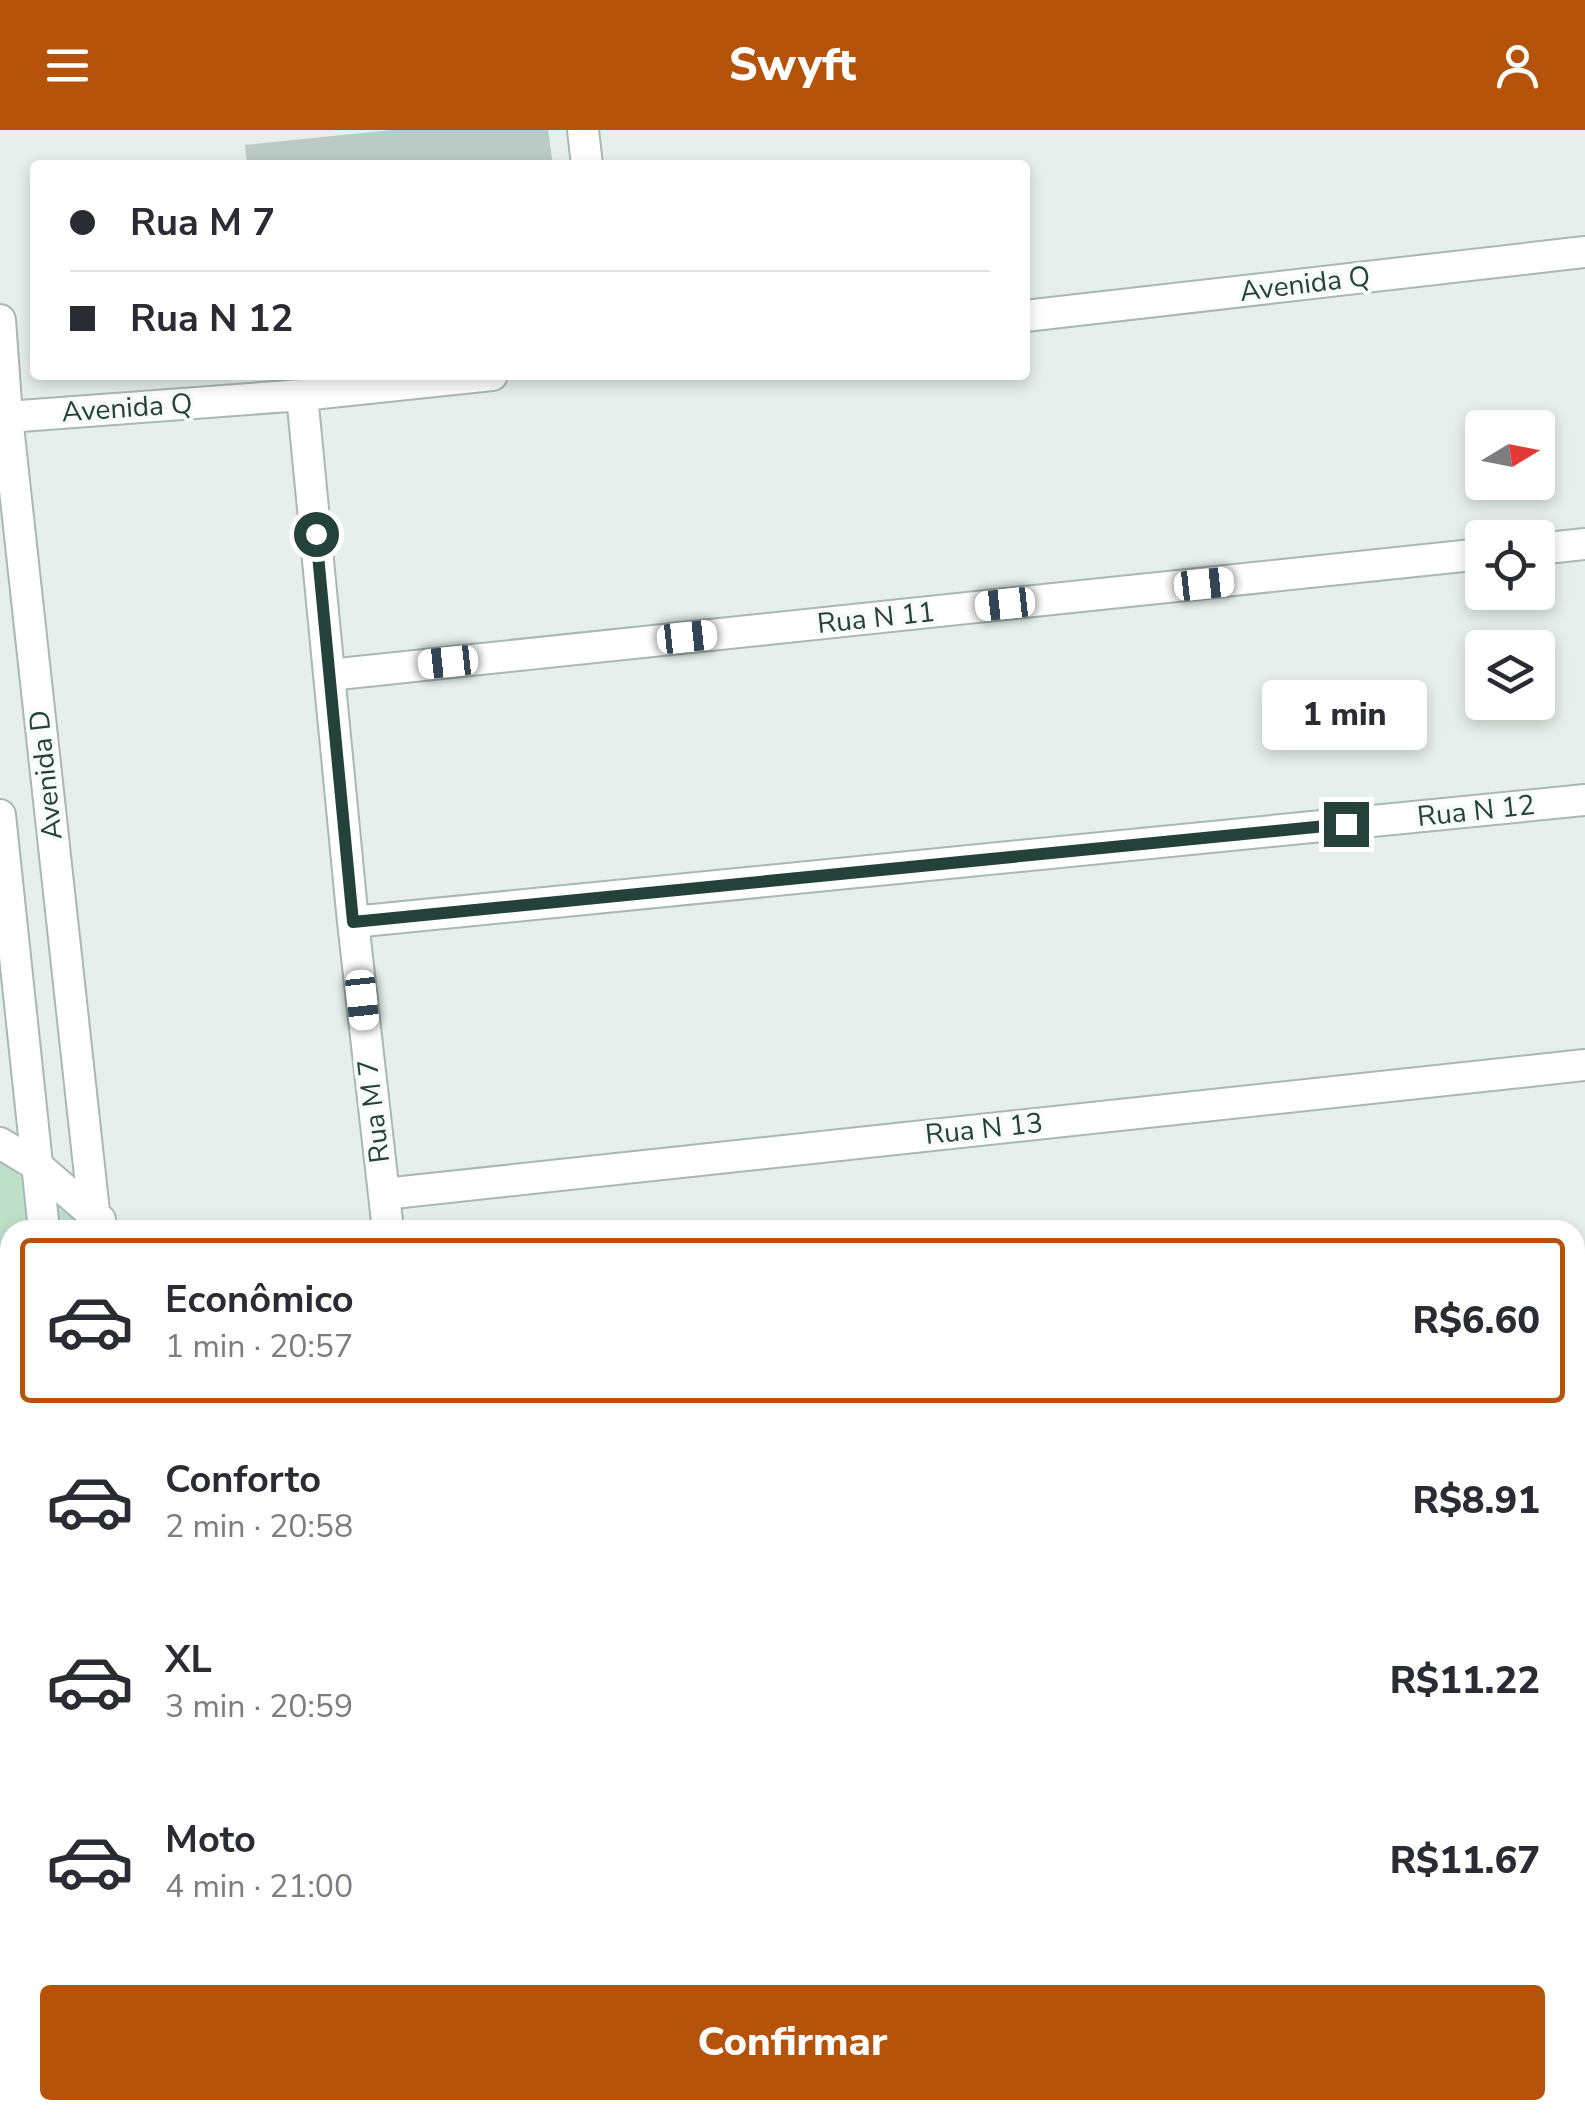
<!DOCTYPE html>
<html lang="pt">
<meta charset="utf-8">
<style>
:root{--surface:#fff;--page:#f2f2f3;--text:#2b2b33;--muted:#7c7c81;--line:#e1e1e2;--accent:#b45309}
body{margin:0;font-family:"Nunito Sans",sans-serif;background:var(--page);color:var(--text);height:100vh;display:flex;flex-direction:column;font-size:38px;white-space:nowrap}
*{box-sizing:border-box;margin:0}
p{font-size:32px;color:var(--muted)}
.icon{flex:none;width:55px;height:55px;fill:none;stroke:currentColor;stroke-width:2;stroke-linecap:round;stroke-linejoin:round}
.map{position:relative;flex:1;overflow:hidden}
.panel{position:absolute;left:0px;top:1090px;width:1585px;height:900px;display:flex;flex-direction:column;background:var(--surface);border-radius:30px 30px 0 0;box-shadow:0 5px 15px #0003}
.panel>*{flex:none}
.guide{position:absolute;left:30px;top:30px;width:1000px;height:220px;border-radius:10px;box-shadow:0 5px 15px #0003;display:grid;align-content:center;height:220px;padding:0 40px;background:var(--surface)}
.needle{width:65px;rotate:80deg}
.controls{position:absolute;left:1465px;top:280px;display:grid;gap:20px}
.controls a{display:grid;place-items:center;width:90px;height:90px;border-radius:10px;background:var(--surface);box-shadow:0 5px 15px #0003;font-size:50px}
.end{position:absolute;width:45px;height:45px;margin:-22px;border:12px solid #24423a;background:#fff;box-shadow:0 0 0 5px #fff}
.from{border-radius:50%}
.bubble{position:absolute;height:70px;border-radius:10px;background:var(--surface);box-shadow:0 5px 15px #0003;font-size:32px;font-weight:800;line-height:70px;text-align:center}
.car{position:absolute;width:30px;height:60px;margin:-30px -15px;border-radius:12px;box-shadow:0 0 8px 2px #0007;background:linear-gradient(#fff 24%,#345 0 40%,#fff 0 76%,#345 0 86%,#fff 0)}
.guide b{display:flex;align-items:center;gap:35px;height:95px;font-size:38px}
.guide b+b{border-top:2px solid var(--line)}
.guide i{width:25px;height:25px;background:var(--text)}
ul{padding:18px 0 0;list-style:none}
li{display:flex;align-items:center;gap:30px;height:165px;margin:0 20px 15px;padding:0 20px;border:5px solid transparent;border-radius:10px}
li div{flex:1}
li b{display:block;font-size:38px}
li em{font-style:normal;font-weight:800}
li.on{border-color:var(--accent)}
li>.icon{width:90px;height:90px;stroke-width:1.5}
.primary-button{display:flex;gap:20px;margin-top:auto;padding:20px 40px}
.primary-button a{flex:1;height:115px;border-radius:10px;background:var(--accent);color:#fff;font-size:40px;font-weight:800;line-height:115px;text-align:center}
header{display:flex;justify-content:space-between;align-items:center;height:130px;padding:0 40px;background:var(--accent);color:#fff;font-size:45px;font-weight:800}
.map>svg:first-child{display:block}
.green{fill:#bfe0c8}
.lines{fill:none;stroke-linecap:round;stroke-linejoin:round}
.stream{stroke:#8ec9d4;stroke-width:10}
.building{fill:#bbcac4}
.minor-casing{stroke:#a8b8b2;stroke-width:34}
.tertiary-casing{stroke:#a8b8b2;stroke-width:34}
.minor{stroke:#fff;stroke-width:30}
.tertiary{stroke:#fff;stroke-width:30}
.route{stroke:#24423a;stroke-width:12}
.labels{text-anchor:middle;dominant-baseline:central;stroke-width:8;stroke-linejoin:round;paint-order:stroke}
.street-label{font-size:28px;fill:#24423a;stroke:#f7fbf9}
</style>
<header><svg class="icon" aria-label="menu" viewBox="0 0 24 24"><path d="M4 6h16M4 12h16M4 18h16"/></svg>Swyft<svg class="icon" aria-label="person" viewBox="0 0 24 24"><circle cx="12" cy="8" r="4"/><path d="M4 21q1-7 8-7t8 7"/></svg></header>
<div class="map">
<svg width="1585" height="1990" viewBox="0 0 1585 1990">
<rect width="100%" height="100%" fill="#e6efeb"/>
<path class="green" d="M0,1030l87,70h-77v316l-10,-7z
M888,1980h321l2,10h-310l-1,-3z"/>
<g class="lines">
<path class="stream" d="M0,1243l10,7
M1082,1980l2,10"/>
</g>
<path class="building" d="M392,0h156l5,35h-306l-2,-20z
M546,1980h117l2,10h-119z"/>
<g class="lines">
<defs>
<path id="minor" d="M583,0l4,35
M1025,186l560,-64
M302,265l51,527 35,308
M1538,419l47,-5
M329,545l1153,-121
M0,685l44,415
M353,792l1232,-122
M0,1013l36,22 64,55
M384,1064l1201,-129
M96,1100l-89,-813 295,-22 190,-20
M1575,1203l10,-1
M1575,1461l10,-1
M0,1484l10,6
M1575,1709l10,-1
M0,1927l10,-1
M135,1980l1,10
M182,1980l1,10
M497,1980l1,10
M752,1980l15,10
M1241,1980l1,10
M1512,1980l1,10"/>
<path id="tertiary" d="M0,190l7,97 -7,1"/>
</defs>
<use href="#minor" class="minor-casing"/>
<use href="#tertiary" class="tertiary-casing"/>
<use href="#minor" class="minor"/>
<use href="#tertiary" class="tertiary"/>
</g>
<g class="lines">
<path class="route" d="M316,404l37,388 993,-98"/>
</g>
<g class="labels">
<g class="street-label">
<text transform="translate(1305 154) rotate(-7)">Avenida Q</text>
<text transform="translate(127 278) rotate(-4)">Avenida Q</text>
<text transform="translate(876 488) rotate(-6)">Rua N 11</text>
<text transform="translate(46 645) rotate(-96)">Avenida D</text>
<text transform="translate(1476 681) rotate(-6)">Rua N 12</text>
<text transform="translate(374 981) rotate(-97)">Rua M 7</text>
<text transform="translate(984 999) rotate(-6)">Rua N 13</text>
</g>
</g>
</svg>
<div class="controls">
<a><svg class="needle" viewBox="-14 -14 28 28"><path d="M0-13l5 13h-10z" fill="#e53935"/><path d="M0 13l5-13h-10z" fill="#7c7c81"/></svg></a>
<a><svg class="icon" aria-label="locate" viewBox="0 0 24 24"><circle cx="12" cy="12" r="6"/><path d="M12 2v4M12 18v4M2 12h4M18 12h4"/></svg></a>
<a><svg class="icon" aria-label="layers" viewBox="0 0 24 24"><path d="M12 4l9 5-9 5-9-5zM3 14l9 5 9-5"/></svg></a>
</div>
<i class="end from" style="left:316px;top:404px"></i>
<i class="end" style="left:1346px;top:694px"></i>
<div class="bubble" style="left:1262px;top:550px;width:165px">1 min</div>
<i class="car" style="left:1204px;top:454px;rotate:84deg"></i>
<i class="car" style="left:1005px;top:474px;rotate:264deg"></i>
<i class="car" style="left:687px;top:507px;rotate:84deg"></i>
<i class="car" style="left:448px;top:532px;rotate:264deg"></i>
<i class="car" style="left:362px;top:870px;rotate:174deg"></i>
<div class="guide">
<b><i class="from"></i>Rua M 7</b>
<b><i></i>Rua N 12</b>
</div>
<section class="panel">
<ul>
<li class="on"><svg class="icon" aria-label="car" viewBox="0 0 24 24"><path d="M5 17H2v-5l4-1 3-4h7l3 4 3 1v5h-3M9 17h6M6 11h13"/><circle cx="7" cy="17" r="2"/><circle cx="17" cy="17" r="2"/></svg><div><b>Econômico</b><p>1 min · 20:57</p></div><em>R$6.60</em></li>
<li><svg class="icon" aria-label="car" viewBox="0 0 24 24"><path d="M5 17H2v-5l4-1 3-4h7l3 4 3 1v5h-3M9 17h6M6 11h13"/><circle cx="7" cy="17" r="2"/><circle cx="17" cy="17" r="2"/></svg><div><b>Conforto</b><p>2 min · 20:58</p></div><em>R$8.91</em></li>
<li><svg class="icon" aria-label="car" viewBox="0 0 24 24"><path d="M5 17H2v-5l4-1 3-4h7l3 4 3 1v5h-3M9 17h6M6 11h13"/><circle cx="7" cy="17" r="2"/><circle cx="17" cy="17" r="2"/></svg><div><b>XL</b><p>3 min · 20:59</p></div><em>R$11.22</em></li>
<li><svg class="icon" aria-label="car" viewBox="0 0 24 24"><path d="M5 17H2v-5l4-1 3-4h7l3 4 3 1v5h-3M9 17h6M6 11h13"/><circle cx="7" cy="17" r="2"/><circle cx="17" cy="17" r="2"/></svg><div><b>Moto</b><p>4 min · 21:00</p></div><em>R$11.67</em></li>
</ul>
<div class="primary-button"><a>Confirmar</a></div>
</section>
</div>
